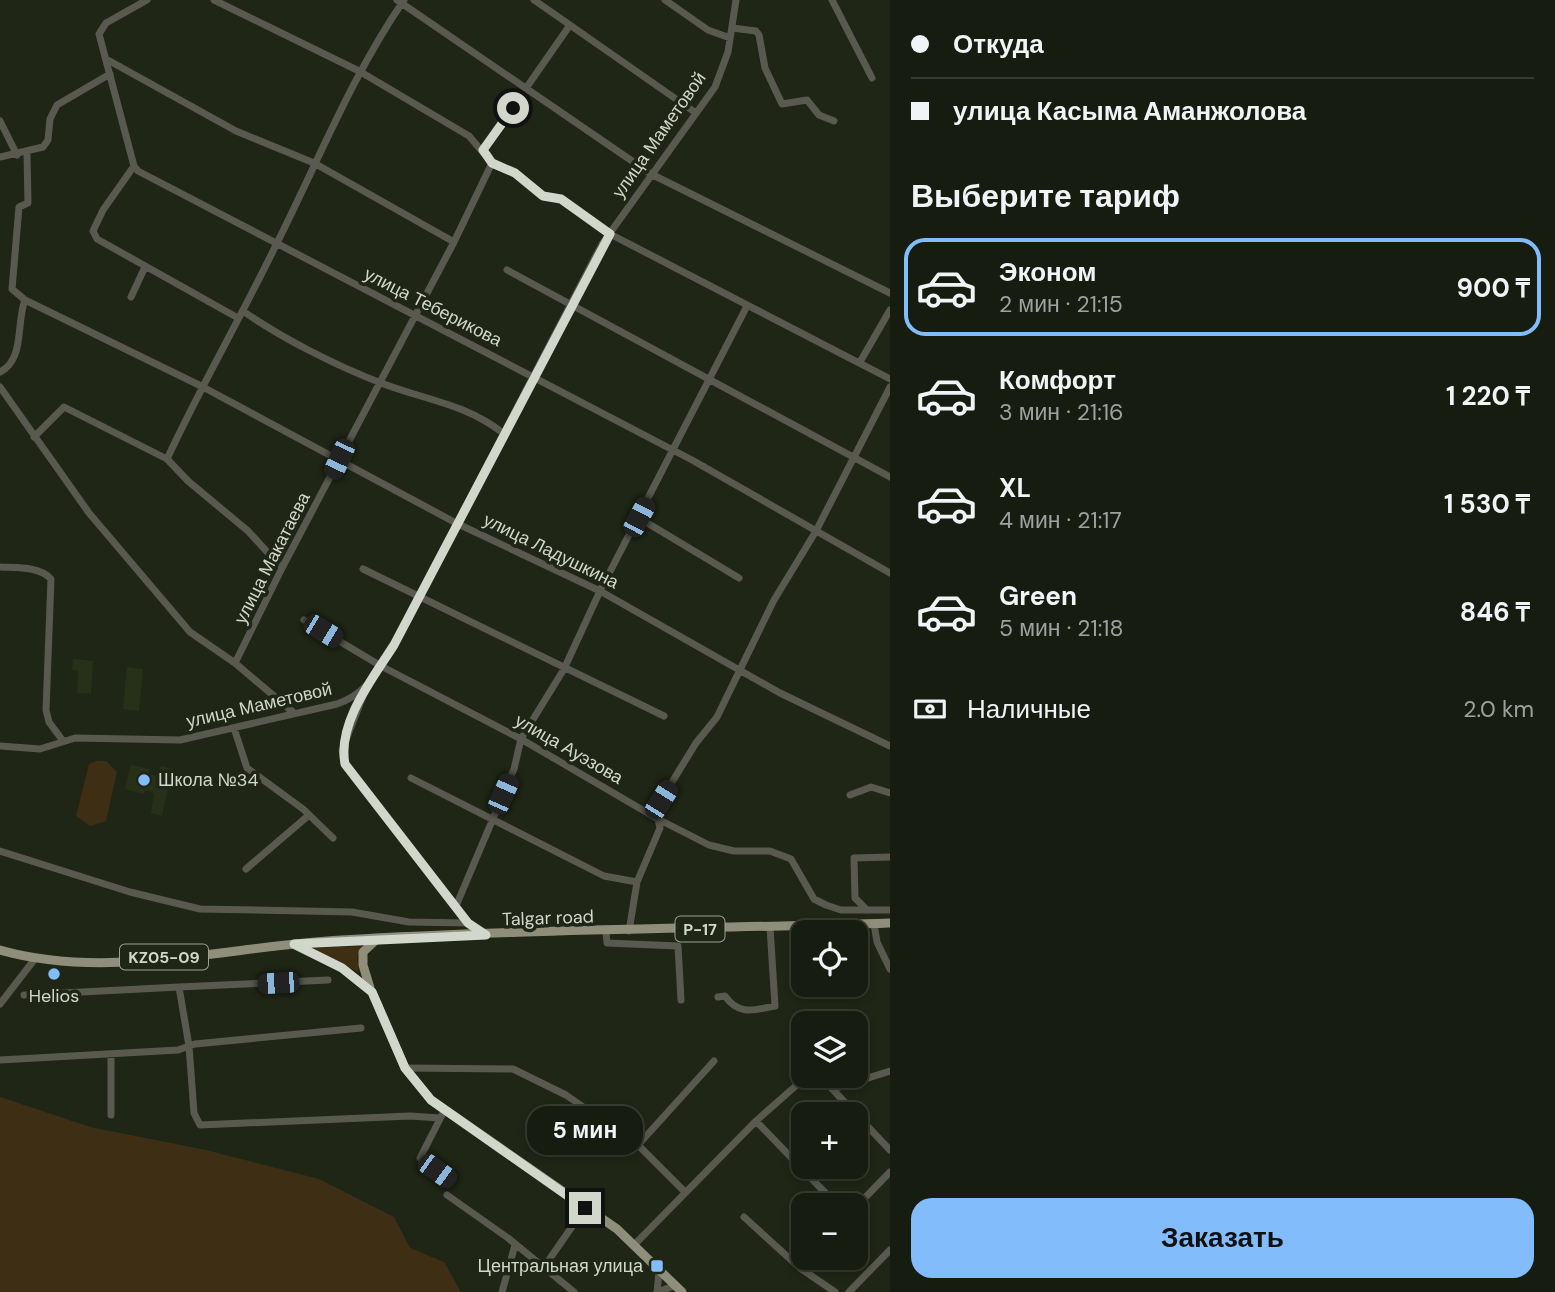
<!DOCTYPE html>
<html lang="ru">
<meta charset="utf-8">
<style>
:root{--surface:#171c10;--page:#24291e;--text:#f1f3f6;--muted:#9ea19f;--line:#363a30;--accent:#83bcfb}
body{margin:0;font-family:"DM Sans",sans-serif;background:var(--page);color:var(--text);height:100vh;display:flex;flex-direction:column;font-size:26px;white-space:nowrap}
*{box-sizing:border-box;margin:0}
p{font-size:23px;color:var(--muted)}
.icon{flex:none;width:38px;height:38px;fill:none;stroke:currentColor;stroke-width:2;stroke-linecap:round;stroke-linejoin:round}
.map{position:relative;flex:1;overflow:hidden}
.panel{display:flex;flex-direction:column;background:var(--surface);width:665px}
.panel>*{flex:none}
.guide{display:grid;align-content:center;height:154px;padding:0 21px;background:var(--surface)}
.buttons{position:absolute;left:791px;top:920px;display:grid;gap:14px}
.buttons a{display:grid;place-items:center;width:77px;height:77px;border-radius:14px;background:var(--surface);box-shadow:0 4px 10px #0003,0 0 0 2px var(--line);font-size:35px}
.end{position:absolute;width:32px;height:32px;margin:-16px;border:9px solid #d2d7cc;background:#111;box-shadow:0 0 0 4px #111}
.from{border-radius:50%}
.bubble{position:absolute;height:49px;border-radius:21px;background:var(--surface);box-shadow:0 4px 10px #0003,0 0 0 2px var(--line);font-size:23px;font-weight:700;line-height:49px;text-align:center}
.car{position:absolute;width:21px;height:42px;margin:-21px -10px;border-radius:9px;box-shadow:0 0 5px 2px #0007;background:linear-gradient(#222 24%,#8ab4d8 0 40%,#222 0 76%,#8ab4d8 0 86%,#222 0)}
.guide b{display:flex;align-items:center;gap:24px;height:66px;font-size:26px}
.guide b+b{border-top:2px solid var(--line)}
.guide i{width:18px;height:18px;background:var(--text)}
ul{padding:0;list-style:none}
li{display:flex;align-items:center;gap:21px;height:98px;margin:0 14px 10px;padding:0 7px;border:4px solid transparent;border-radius:21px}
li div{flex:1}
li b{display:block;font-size:26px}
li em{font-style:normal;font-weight:700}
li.current{border-color:var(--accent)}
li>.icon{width:63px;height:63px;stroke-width:1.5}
h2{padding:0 21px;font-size:32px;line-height:84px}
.pay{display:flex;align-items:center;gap:18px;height:77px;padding:0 21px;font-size:26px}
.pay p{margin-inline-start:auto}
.action{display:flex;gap:14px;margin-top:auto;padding:14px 21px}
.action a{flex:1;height:80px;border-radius:21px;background:var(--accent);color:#111;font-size:28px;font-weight:700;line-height:80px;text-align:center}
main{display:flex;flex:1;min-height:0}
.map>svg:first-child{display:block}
.built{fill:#273119}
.green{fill:#3e2e14}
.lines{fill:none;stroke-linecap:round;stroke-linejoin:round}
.minor{stroke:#59594f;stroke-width:7}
.major{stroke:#8f8e7a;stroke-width:9}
.route{stroke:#d2d7cc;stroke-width:9}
.poi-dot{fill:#83bcfb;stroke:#1f2615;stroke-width:2.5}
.labels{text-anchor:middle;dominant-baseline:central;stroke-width:7;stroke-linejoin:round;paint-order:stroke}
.shield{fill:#1f2615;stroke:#9ca295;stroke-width:2}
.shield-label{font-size:16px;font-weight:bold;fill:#d2d7cc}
.street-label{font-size:18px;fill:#d2d7cc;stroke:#1f2615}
.poi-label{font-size:18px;fill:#d2d7cc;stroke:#1f2615;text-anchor:start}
</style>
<main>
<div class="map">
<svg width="890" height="1292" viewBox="0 0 890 1292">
<rect width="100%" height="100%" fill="#1f2615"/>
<path class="built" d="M73,659l20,2 -2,33 -14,-1 1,-22 -6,-1z
M127,667l16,2 -4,42 -16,-2z
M131,765l19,4 -1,5 9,2 3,-10 11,3 -10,47 -11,-3 3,-20 -9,-3 -1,4 -19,-5z"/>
<path class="green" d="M96,761h10l11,11 -11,49 -16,5 -14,-10 13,-52z
M362,946l-5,11 2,15 -52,-24z
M0,1097l90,30 116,23 113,29 75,38 16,31 34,14 17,30h-461z"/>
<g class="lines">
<path class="minor" d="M147,0l-41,23 -7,11 35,132 4,5 554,289 198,113
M214,0l145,71 110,65 23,27 -38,79
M397,0l254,174 239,119
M534,0l162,113
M665,0l43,30 22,8
M832,0l40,78
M732,28l24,3 3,4 6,33 17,36 25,-4 12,15 15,6
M106,59l130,72 78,32 140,79 -172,326 -47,95
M0,121l17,34
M483,150l87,-125
M27,153l1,50 -9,4 -7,82 13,11 176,86 255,137 144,68 180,102 110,53
M0,157l43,-10 5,-7 2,-21 7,-14 53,-31
M492,163l23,10 28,23 18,3 49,35 280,145
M134,166l-31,44 -10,21 4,8 141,79
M507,270l383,207
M131,297l14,-30
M243,311c38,27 94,55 138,72 44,17 83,20 122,50
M860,362l30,-52
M0,372c25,-12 16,-50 25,-72
M0,387l89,126 101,119 45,31 59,50
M34,437l30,-30 103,52 21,22 60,50 34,37
M167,459c34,-73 74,-142 109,-214 42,-83 75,-168 128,-245
M639,518l100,60
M0,567c16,1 39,-1 51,12l-5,131 3,12 14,19
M363,569l301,147
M304,620l77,46 140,73 137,80 51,26 25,6h36l21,8 23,40 12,6 15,5h49
M365,691l-23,59 3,14 123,159 14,10
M234,728l13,40 56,41 30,29
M0,746l40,3 35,-11 105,2 157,-36c30,-10 41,-33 57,-59l208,-401 113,-157 13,-35 8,-52
M411,778l193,98 33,6
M850,795l21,-8 19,6
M0,851l130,41 70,17 152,3 57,10 59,1
M246,869l63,-54
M456,906l58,-137 7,-30 43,-70 36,-78 147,-285
M867,910l-12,-12 -1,-40 36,-1
M874,924l3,18 13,27
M629,931l8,-49 23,-54 -2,-9 3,-19 35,-57 21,-26 57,-117 42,-69 74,-144
M606,932l1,11 71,3 3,54
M328,980l-149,7 10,59 5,67 6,12 210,-9 30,2
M24,995l155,-8
M718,997l7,-1c14,20 29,14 50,10l-5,-79
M0,1004l34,-44
M111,1054v61
M0,1060l178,-10 17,-6 166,-16
M405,1068l108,1 53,26 72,50 47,47
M820,1076l70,74
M833,1089l57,-18
M442,1115l-22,43 31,23
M756,1121l82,85
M638,1145l76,-84
M447,1195l61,43 66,54
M856,1207l34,-35
M744,1217l56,51 35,24
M634,1245l122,-124 51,-45
M544,1267l41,-59
M800,1268l9,-10
M502,1292l13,-47
M657,1292l2,-20
M657,1292l17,-6
M849,1292l41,-42"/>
<path class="major" d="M295,945l47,23 30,24 33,76 26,32 186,129 65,63
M0,950c109,31 230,-4 341,-10 182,-11 366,-11 549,-17
M370,988l-7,-23v-13l14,-13"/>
</g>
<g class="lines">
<path class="route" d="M513,108l-30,42 9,13 23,10 28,23 18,3 49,35 -216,411c-21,33 -57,78 -49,119l123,159 18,12 -192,9 48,24 30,24 33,76 26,32 154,108"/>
</g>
<g class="poi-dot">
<circle cx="144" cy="780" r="7"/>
<circle cx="54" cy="974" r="7"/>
<rect x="650" y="1259" width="14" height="14" rx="3.5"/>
</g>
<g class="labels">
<g class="shield">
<rect x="675.5" y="916.5" width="49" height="25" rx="5"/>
<rect x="120" y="944.5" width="88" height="25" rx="5"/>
</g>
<g class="shield-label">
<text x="700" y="929">P-17</text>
<text x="164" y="957">KZ05-09</text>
</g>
<g class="street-label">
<text transform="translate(659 135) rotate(-55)">улица Маметовой</text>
<text transform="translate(433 307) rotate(27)">улица Теберикова</text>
<text transform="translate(551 551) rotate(26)">улица Ладушкина</text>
<text transform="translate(272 558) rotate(-63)">улица Макатаева</text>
<text transform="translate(259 705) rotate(-13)">улица Маметовой</text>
<text transform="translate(569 749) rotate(30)">улица Ауэзова</text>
<text transform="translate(548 918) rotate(-2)">Talgar road</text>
</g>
<g class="poi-label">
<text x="158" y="780">Школа №34</text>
<text x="54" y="996" text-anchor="middle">Helios</text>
<text x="643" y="1266" text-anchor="end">Центральная улица</text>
</g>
</g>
</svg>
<div class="buttons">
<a><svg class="icon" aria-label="locate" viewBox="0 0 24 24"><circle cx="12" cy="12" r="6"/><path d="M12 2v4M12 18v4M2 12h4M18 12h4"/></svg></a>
<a><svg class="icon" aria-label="layers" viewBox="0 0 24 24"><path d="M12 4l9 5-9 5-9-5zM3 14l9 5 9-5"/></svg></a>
<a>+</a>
<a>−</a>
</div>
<i class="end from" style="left:513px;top:108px"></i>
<i class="end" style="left:585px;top:1208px"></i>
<div class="bubble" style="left:527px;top:1106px;width:116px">5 мин</div>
<i class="car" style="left:339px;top:459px;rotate:205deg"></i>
<i class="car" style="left:639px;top:517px;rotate:28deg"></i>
<i class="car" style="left:323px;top:631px;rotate:121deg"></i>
<i class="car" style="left:503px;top:794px;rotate:24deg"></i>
<i class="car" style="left:661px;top:800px;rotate:32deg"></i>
<i class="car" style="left:278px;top:983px;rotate:267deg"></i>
<i class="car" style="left:437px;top:1171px;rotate:126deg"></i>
</div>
<section class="panel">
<div class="guide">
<b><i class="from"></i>Откуда</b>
<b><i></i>улица Касыма Аманжолова</b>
</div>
<h2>Выберите тариф</h2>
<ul>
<li class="current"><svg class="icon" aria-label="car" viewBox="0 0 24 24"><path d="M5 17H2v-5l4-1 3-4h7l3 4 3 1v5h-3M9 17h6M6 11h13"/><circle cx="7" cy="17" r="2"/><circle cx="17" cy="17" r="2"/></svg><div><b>Эконом</b><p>2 мин · 21:15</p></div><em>900 ₸</em></li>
<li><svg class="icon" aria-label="car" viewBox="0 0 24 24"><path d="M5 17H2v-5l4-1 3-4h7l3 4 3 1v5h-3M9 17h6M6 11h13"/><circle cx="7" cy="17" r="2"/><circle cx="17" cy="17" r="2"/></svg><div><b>Комфорт</b><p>3 мин · 21:16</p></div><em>1 220 ₸</em></li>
<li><svg class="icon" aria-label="car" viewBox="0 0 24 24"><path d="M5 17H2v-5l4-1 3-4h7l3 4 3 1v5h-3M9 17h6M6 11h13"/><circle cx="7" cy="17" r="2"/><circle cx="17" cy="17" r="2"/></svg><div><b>XL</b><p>4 мин · 21:17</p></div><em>1 530 ₸</em></li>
<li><svg class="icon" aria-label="car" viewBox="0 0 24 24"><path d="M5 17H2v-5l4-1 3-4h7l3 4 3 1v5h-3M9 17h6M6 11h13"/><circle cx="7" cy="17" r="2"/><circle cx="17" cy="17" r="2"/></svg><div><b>Green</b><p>5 мин · 21:18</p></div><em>846 ₸</em></li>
</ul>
<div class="pay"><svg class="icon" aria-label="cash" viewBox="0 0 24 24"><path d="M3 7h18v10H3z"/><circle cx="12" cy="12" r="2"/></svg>Наличные<p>2.0 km</p></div>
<div class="action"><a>Заказать</a></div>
</section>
</main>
